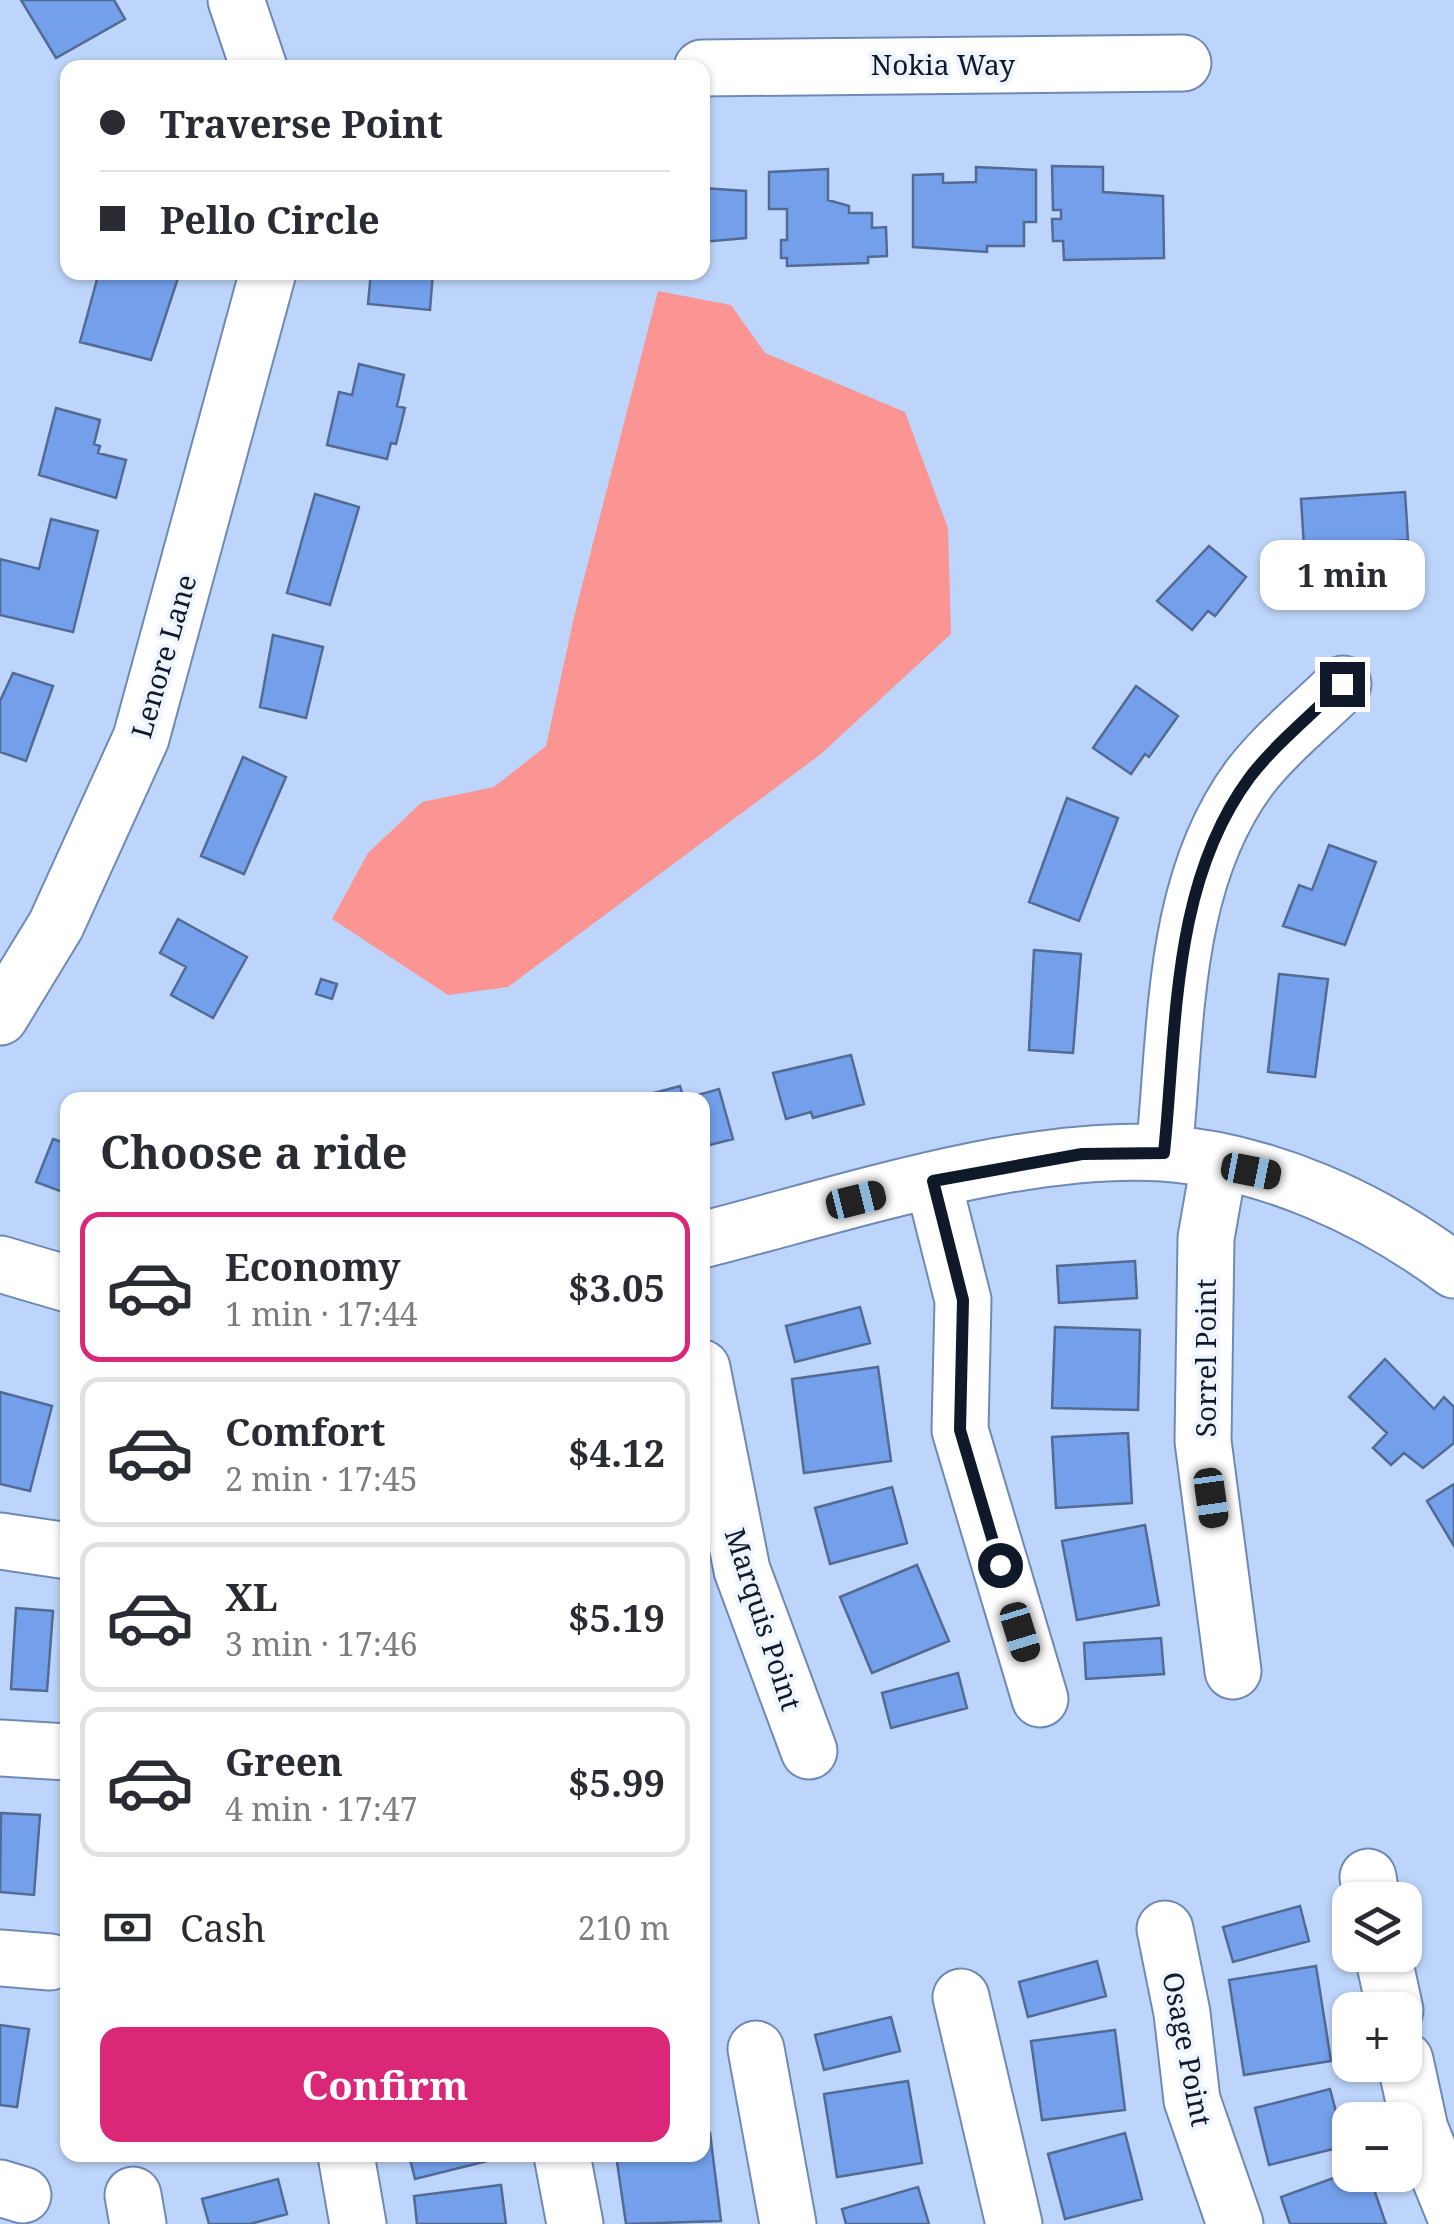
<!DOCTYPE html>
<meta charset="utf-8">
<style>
:root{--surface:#fff;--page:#f2f2f3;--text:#2b2b33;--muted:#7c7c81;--line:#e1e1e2;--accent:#db2777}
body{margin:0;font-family:"Noto Serif",serif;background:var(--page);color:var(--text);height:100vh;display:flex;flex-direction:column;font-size:38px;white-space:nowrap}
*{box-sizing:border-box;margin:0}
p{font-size:32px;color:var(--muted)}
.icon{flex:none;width:55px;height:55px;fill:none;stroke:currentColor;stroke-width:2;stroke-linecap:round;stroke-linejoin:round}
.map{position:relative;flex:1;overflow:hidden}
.side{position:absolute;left:60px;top:1092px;width:650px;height:1070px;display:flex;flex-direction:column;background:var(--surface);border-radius:20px;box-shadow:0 2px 8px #0004}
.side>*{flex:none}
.top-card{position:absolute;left:60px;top:60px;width:650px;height:220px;border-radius:20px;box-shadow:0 2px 8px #0004;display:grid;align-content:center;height:220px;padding:0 40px;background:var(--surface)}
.buttons{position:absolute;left:1332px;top:1882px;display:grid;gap:20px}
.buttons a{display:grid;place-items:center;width:90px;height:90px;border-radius:20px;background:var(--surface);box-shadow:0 2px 8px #0004;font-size:50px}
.end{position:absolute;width:45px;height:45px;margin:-22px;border:12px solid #0f192a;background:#fff;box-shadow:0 0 0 5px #fff}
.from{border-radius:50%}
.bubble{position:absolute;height:70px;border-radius:20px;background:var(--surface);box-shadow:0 2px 8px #0004;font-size:32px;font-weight:700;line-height:70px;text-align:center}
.car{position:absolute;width:30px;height:60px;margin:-30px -15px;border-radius:12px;box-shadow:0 0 8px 2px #0007;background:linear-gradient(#222 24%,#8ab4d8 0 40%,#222 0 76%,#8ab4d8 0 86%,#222 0)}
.top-card b{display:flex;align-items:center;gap:35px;height:95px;font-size:38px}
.top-card b+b{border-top:2px solid var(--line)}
.top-card i{width:25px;height:25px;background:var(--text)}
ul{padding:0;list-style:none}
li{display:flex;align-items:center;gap:30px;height:150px;margin:0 20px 15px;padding:0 20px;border:5px solid var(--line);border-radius:20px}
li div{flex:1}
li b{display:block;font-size:38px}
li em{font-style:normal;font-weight:700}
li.current{border-color:var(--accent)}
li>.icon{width:90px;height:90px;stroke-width:1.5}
h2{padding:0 40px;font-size:45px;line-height:120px}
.pay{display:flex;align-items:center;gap:25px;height:110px;padding:0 40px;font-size:38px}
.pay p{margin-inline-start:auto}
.cta{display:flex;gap:20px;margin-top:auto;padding:20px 40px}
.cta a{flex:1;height:115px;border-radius:20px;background:var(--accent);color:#fff;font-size:40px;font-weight:700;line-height:115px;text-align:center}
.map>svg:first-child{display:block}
.water{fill:#fa9594}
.building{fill:#739feb;stroke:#526b95;stroke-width:2.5}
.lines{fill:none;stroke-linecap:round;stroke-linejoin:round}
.minor-casing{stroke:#6f89b5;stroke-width:59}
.minor{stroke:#fff;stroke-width:55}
.route{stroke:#0f192a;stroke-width:12}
.labels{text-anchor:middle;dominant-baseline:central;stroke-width:8;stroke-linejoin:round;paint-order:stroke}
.street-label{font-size:28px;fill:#0f192a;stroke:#eff5ff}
</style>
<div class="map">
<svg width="1454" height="2224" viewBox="0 0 1454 2224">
<rect width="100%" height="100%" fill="#bed5fb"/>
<path class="water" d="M658,291l73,14 34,48 140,59 43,116 3,106 -130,120 -313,233 -60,8 -116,-76 36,-66 54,-51 72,-15 52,-41 28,-129z"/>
<path class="building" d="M21,0h93l11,19 -69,39z
M1052,166l51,1v25l60,4 1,62 -100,2 -1,-19h-10l-1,-22h9v-9h-8z
M976,167l60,3v52h-12v24h-37v6l-74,-5v-72l30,-1v9l33,-1z
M828,169v31l21,6v7h23v15l14,-1 1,29 -19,1v6l-81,3v-8h-6v-18h6v-31h-18v-37z
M702,188l44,3v47l-44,4z
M99,272l26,6 1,-6h33l19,6 -27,82 -71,-18z
M371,272h62l-3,38 -62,-6z
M359,364l45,11 -7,31 8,2 -9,36 -5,-1 -4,16 -60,-14 12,-53 13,3z
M56,408l44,12 -6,24 6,2 -2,7 28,7 -10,38 -77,-23z
M1405,492l3,48 -104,7 -3,-48z
M315,494l44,13 -29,98 -43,-12z
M51,519l47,12 -25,101 -73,-17v-56l39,10z
M1209,546l37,31 -31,39 -7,-5 -16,19 -35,-29z
M273,635l50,12 -17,71 -46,-11z
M13,673l40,13 -27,75 -26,-9v-51z
M1136,686l42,30 -29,41 -4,-3 -14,20 -38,-26z
M243,757l43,20 -42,97 -43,-18z
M1067,798l51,20 -39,103 -50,-19z
M1329,845l47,17 -31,83 -62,-19 16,-41 13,5z
M178,919l69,38 -34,61 -42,-23 15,-28 -26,-14z
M1034,950l47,4 -8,99 -44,-3z
M1279,974l49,5 -13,98 -47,-5z
M321,979l16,5 -5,15 -16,-5z
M851,1055l13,49 -51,14 -2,-6 -25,7 -13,-46z
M680,1086l4,13 35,-10 14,50 -31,8v-47h-54l-2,-5z
M53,1139l15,5v50l-32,-12z
M1135,1261l2,37 -78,5 -2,-37z
M860,1307l10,36 -75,19 -9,-36z
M1055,1327l85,3 -2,80 -86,-2z
M1385,1359l49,50 10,-12 10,10v36l-31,25 -19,-15 -13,12 -18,-17 14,-15 -38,-36z
M878,1367l13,94 -87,12 -12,-94z
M0,1392l52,14 -22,85 -30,-7z
M1128,1433l4,70 -76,5 -4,-71z
M1454,1484v62l-27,-45z
M892,1487l15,56 -77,21 -15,-56z
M1145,1525l14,80 -82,15 -15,-79z
M917,1565l32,76 -77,32 -32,-76z
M16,1608l37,3 -6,80 -36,-2z
M1161,1638l3,36 -78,5 -2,-36z
M958,1673l9,35 -76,20 -9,-35z
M1,1813l39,2 -6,80 -34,-3z
M1300,1906l9,35 -76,21 -10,-35z
M1097,1961l9,35 -78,21 -9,-35z
M1316,1966l15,95 -87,14 -15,-95z
M891,2017l9,34 -76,19 -9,-35z
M0,2025l29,4 -12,78 -17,-2z
M1115,2030l10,80 -83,10 -11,-79z
M908,2081l14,82 -85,14 -13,-83z
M1330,2089l15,57 -76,19 -14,-57z
M710,2133l11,88 -95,3 -10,-69h86v-21z
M1125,2133l17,66 -77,20 -17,-65z
M409,2155h81l1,5 -76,19z
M1350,2172l19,3 17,49h-96l-9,-27z
M278,2179l9,35 -37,10h-41l-7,-25z
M501,2185l5,39h-89l-3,-28z
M918,2187l11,37h-83l-4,-15z"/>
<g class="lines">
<defs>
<path id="minor" d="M236,0l23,68
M702,68l481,-5
M0,1017l56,-92 85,-187 127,-466
M1164,1153c13,-126 7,-270 86,-376 26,-34 63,-63 93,-93
M1219,1164l-13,74 -3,203 30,230
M933,1181l30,119 -3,130 80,269
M702,1240c138,-35 320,-96 461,-87 105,8 208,55 291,117
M0,1264l68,20
M702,1368l40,202 67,181
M0,1541l68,10
M0,1748l67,4
M1368,1877l4,23
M1165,1929l17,84 10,87 43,124
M1383,1955l12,55
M0,1958l50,4
M961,1997l53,227
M756,2049l32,175
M1405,2060l15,69 34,84
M346,2155l12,69
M562,2155l13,69
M0,2188l23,7
M133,2195l5,29"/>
</defs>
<use href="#minor" class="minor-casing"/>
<use href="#minor" class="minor"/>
</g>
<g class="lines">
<path class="route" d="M1000,1565l-40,-135 3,-130 -30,-119 149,-27 82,-1c13,-126 7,-270 86,-376 26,-34 63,-63 92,-93"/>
</g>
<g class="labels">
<g class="street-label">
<text x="943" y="64">Nokia Way</text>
<text transform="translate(163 656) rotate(-74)">Lenore Lane</text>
<text transform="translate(1205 1358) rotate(-90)">Sorrel Point</text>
<text transform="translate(764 1619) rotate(72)">Marquis Point</text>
<text transform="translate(1188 2049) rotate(79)">Osage Point</text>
</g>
</g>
</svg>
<div class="buttons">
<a><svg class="icon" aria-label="layers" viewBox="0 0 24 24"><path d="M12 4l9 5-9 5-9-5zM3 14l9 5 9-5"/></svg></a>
<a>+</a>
<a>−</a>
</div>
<i class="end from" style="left:1000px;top:1565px"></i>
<i class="end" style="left:1342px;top:684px"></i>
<div class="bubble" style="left:1260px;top:540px;width:165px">1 min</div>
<i class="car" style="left:1251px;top:1171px;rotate:101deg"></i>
<i class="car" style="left:856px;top:1200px;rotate:76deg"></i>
<i class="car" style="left:1211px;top:1498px;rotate:172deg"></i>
<i class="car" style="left:1020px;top:1632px;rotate:163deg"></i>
<div class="top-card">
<b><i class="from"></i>Traverse Point</b>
<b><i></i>Pello Circle</b>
</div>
<section class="side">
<h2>Choose a ride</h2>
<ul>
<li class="current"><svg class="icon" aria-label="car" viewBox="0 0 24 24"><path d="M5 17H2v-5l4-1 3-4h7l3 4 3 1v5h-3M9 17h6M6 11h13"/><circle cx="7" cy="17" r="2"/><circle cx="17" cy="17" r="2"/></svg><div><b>Economy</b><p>1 min · 17:44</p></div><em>$3.05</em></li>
<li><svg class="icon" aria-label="car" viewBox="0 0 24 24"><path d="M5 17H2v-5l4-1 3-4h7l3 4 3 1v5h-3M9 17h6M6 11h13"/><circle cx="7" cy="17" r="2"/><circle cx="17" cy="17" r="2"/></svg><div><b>Comfort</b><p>2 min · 17:45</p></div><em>$4.12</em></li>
<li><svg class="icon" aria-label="car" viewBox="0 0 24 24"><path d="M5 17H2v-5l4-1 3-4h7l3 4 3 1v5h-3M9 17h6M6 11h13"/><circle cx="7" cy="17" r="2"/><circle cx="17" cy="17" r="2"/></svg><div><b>XL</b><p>3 min · 17:46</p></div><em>$5.19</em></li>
<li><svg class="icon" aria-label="car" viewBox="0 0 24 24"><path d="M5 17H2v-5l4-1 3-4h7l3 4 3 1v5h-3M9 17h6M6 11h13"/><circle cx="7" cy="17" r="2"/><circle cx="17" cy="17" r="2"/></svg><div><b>Green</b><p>4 min · 17:47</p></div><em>$5.99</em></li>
</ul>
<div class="pay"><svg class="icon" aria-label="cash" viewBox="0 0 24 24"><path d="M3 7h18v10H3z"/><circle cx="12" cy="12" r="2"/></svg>Cash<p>210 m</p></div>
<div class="cta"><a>Confirm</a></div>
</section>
</div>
